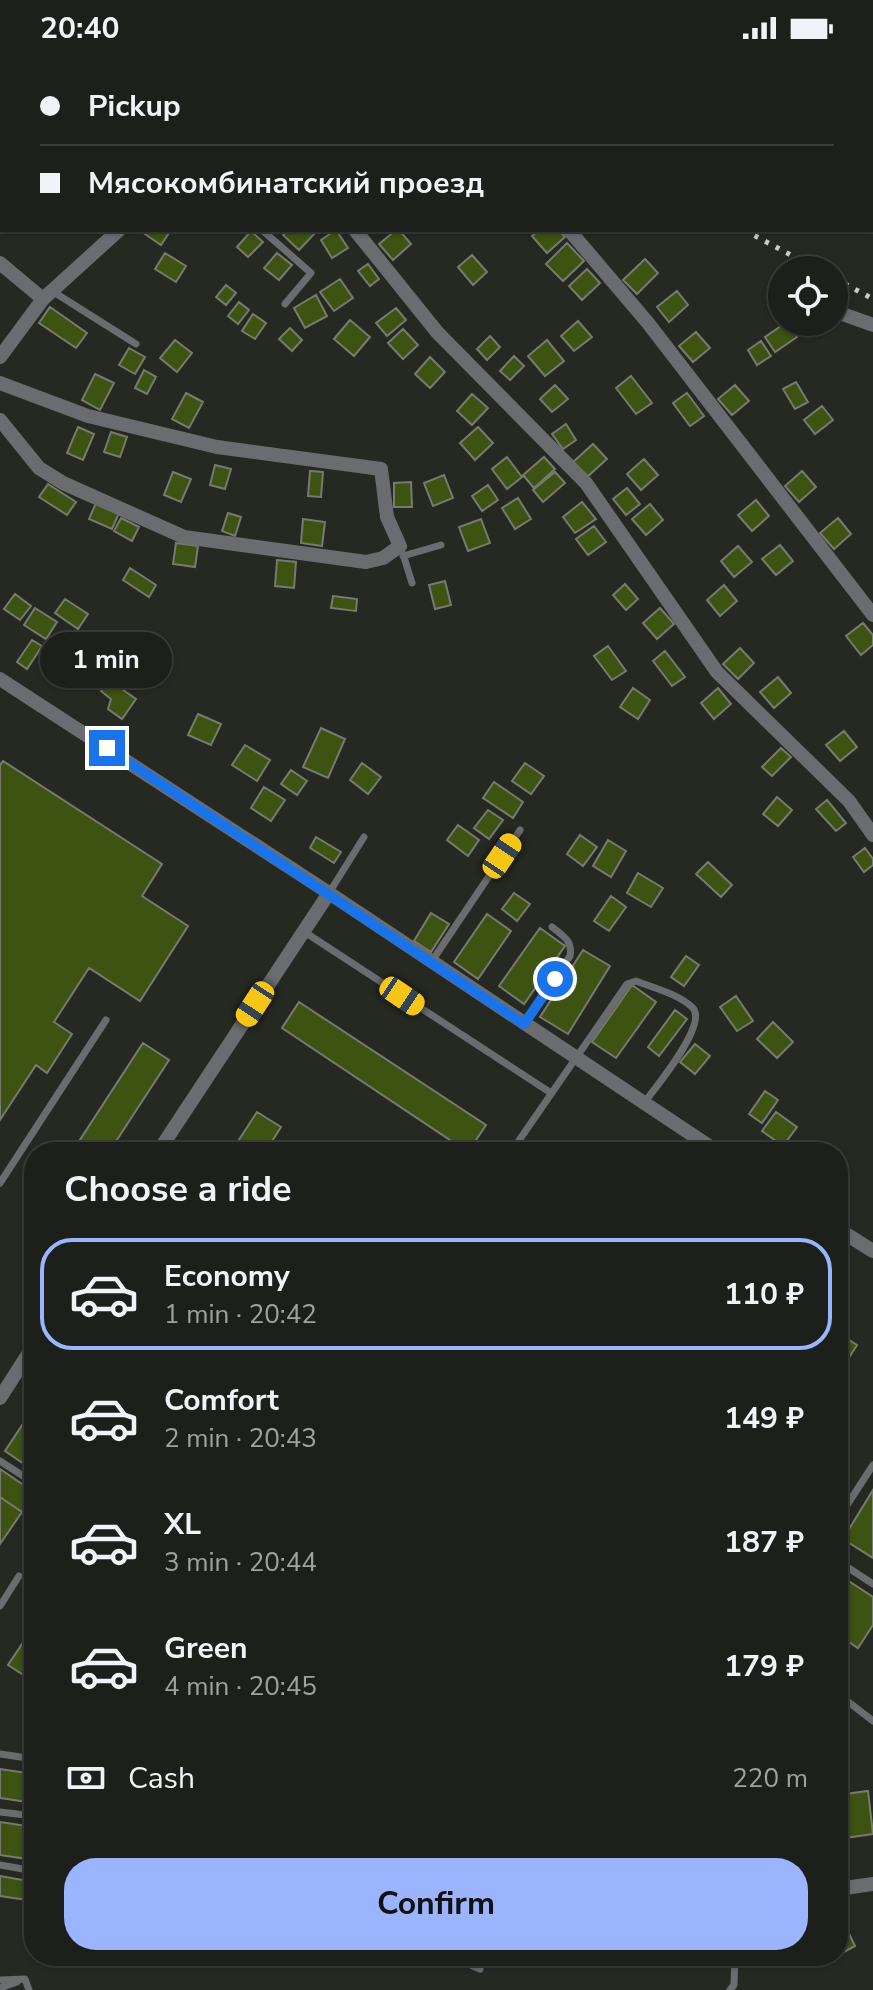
<!DOCTYPE html>
<meta charset="utf-8">
<style>
:root{--surface:#1c1f1a;--page:#292c27;--text:#f1f3f6;--muted:#a0a2a2;--line:#3a3d39;--accent:#9ab5fd}
body{margin:0;font-family:"Nunito Sans",sans-serif;background:var(--page);color:var(--text);height:100vh;display:flex;flex-direction:column;font-size:30px;white-space:nowrap}
*{box-sizing:border-box;margin:0}
p{font-size:26px;color:var(--muted)}
.icon{flex:none;width:44px;height:44px;fill:none;stroke:currentColor;stroke-width:2;stroke-linecap:round;stroke-linejoin:round}
.map{position:relative;flex:1;overflow:hidden}
.sheet{position:absolute;left:24px;top:1086px;width:824px;height:824px;display:flex;flex-direction:column;background:var(--surface);border-radius:32px;box-shadow:0 2px 6px #0004,0 0 0 2px var(--line)}
.sheet>*{flex:none}
.hud{position:absolute;left:0px;top:0px;width:874px;height:176px;box-shadow:0 2px 6px #0004,0 0 0 2px var(--line);display:grid;align-content:center;height:176px;padding:0 40px;background:var(--surface)}
.fabs{position:absolute;left:768px;top:200px;display:grid;gap:16px}
.fabs a{display:grid;place-items:center;width:80px;height:80px;border-radius:50%;background:var(--surface);box-shadow:0 2px 6px #0004,0 0 0 2px var(--line);font-size:40px}
.end{position:absolute;width:36px;height:36px;margin:-18px;border:10px solid #1a73e8;background:#fff;box-shadow:0 0 0 4px #fff}
.from{border-radius:50%}
.bubble{position:absolute;height:56px;border-radius:28px;background:var(--surface);box-shadow:0 2px 6px #0004,0 0 0 2px var(--line);font-size:26px;font-weight:700;line-height:56px;text-align:center}
.car{position:absolute;width:24px;height:48px;margin:-24px -12px;border-radius:10px;box-shadow:0 0 6px 2px #0007;background:linear-gradient(#f5c518 24%,#345 0 40%,#f5c518 0 76%,#345 0 86%,#f5c518 0)}
.hud b{display:flex;align-items:center;gap:28px;height:76px;font-size:30px}
.hud b+b{border-top:2px solid var(--line)}
.hud i{width:20px;height:20px;background:var(--text)}
ul{padding:0;list-style:none}
li{display:flex;align-items:center;gap:24px;height:112px;margin:0 16px 12px;padding:0 24px;border:4px solid transparent;border-radius:32px}
li div{flex:1}
li b{display:block;font-size:30px}
li em{font-style:normal;font-weight:700}
li.on{border-color:var(--accent)}
li>.icon{width:72px;height:72px;stroke-width:1.5}
h2{padding:0 40px;font-size:36px;line-height:96px}
.pay{display:flex;align-items:center;gap:20px;height:88px;padding:0 40px;font-size:30px}
.pay p{margin-inline-start:auto}
.action{display:flex;gap:16px;margin-top:auto;padding:16px 40px}
.action a{flex:1;height:92px;border-radius:32px;background:var(--accent);color:#111;font-size:32px;font-weight:700;line-height:92px;text-align:center}
.status{display:flex;justify-content:space-between;align-items:center;height:56px;padding:0 40px;background:var(--surface);direction:ltr}
.status svg{height:22px;fill:currentColor}
.map>svg:first-child{display:block}
.building{fill:#3e5211;stroke:#767a72;stroke-width:2}
.lines{fill:none;stroke-linecap:round;stroke-linejoin:round}
.service{stroke:#6b6c70;stroke-width:7}
.minor{stroke:#6b6c70;stroke-width:14}
.rail{stroke:#caccc7;stroke-width:5;stroke-dasharray:4 8;stroke-linecap:butt}
.route{stroke:#1a73e8;stroke-width:10}
</style>
<div class="status"><b>20:40</b><svg viewBox="0 0 49 12"><path d="M0 12V9h3v3zM5 12V6h3v6zM10 12V3h3v9zM15 12V0h3v12zM26 1h20v11H26zM47 4h2v5h-2z"/></svg></div>
<div class="map">
<svg width="873" height="1934" viewBox="0 0 873 1934">
<rect width="100%" height="100%" fill="#262922"/>
<path class="building" d="M2,95v32l-2,-1z
M148,174h23l-10,15 -16,-11z
M288,174h24l3,3 -16,17 -16,-15z
M336,174l12,18 -16,10 -11,-18z
M396,174h3l12,14 -18,16 -14,-16z
M539,174h19l7,7 -18,16 -15,-17z
M251,175l12,11 -15,15 -11,-10z
M567,187l17,18 -21,20 -17,-17z
M165,197l21,13 -10,16 -21,-13z
M277,197l15,12 -13,15 -15,-12z
M472,199l15,17 -14,13 -15,-18z
M645,203l13,14 -21,21 -14,-14z
M368,208l11,15 -9,7 -12,-15z
M587,213l13,14 -18,17 -13,-14z
M340,223l13,19 -19,13 -14,-19z
M226,229l10,8 -10,12 -10,-8z
M677,235l11,14 -19,17 -12,-15z
M316,239l11,21 -22,12 -11,-20z
M239,246l10,8 -11,14 -10,-8z
M50,251l37,26 -11,15 -37,-25z
M396,252l10,12 -19,16 -11,-13z
M253,258l13,9 -11,16 -13,-8z
M350,264l20,17 -16,19 -20,-17z
M578,265l14,16 -18,14 -13,-15z
M787,266l10,15 -22,15 -10,-15z
M290,272l12,12 -10,11 -13,-12z
M403,273l15,16 -15,14 -15,-16z
M696,276l14,16 -17,14 -14,-16z
M490,280l10,11 -13,13 -10,-11z
M175,284l17,13 -15,19 -17,-14z
M547,284l17,21 -19,15 -17,-20z
M761,285l10,15 -14,9 -9,-15z
M129,292l16,9 -10,17 -16,-9z
M514,300l10,10 -14,14 -10,-9z
M430,301l15,15 -15,16 -15,-14z
M144,314l12,7 -9,17 -12,-6z
M95,318l19,9 -14,27 -18,-10z
M631,320l21,27 -16,11 -20,-26z
M796,326l12,20 -13,7 -12,-20z
M555,329l13,14 -16,13 -12,-13z
M735,329l14,16 -17,14 -14,-16z
M186,337l17,9 -14,26 -17,-9z
M687,337l17,23 -14,10 -17,-23z
M472,338l16,14 -16,17 -15,-14z
M822,350l11,14 -18,14 -11,-14z
M566,368l10,16 -13,9 -11,-15z
M78,371l16,7 -11,26 -16,-7z
M478,371l15,16 -18,17 -15,-17z
M111,376l16,5 -7,20 -16,-5z
M593,388l14,15 -20,18 -14,-15z
M507,401l15,20 -15,12 -15,-20z
M544,401l11,12 -21,19 -11,-13z
M644,403l14,16 -17,15 -14,-16z
M215,409l16,4 -6,20 -15,-4z
M310,415l13,1 -2,25 -13,-1z
M802,415l14,16 -17,15 -14,-16z
M173,416l18,7 -10,23 -17,-7z
M555,416l10,11 -22,19 -10,-12z
M444,419l9,23 -20,8 -9,-23z
M411,426l1,25h-18v-24z
M48,428l28,18 -9,13 -28,-18z
M488,429l10,15 -16,11 -10,-15z
M627,432l13,16 -14,11 -13,-16z
M518,442l13,21 -16,10 -13,-21z
M756,444l13,16 -17,15 -14,-16z
M582,446l14,17 -21,14 -12,-16z
M96,447l23,10 -7,16 -23,-10z
M650,448l13,16 -17,15 -14,-16z
M228,457l13,4 -6,19 -13,-5z
M121,462l18,9 -7,14 -18,-10z
M838,462l13,16 -17,15 -14,-16z
M303,463l22,3 -3,24 -21,-3z
M481,463l9,24 -22,8 -9,-24z
M594,470l12,16 -18,13 -12,-16z
M176,487l22,3 -3,21 -22,-3z
M780,489l13,16 -17,14 -14,-16z
M738,490l14,16 -18,15 -13,-16z
M277,504l19,2 -2,26 -19,-2z
M130,512l26,17 -7,12 -26,-17z
M445,525l6,24 -16,4 -6,-24z
M625,528l13,15 -12,11 -13,-15z
M724,529l13,16 -17,15 -13,-16z
M15,538l16,12 -11,14 -16,-11z
M333,540l24,3 -1,12 -25,-3z
M65,543l23,15 -10,15 -23,-16z
M35,552l22,14 -11,17 -22,-14z
M660,552l14,16 -17,15 -14,-16z
M863,567l10,12v10l-12,10 -15,-19z
M32,584l10,6 -15,23 -10,-7z
M608,590l18,25 -14,9 -18,-24z
M740,592l14,15 -16,16 -15,-15z
M665,595l20,26 -13,9 -19,-25z
M778,621l13,16 -17,15 -14,-16z
M109,624l27,19 -14,20 -14,-10 3,-10 -10,-8z
M633,632l17,12 -12,19 -18,-12z
M718,632l13,16 -17,15 -13,-16z
M198,658l23,10 -10,21 -23,-10z
M321,672l24,11 -17,39 -25,-11z
M844,675l13,16 -17,14 -14,-16z
M245,689l25,15 -13,21 -25,-16z
M781,692l10,9 -19,19 -10,-9z
M3,705l159,103 -20,32 46,30 -48,75 -51,-33 -35,54 18,12 -25,39 -11,-8 -36,55v-355z
M362,707l19,14 -13,17 -18,-14z
M525,707l19,13 -13,18 -19,-13z
M291,714l16,11 -10,14 -16,-11z
M494,726l29,20 -10,16 -30,-20z
M264,731l21,13 -14,21 -20,-13z
M777,741l15,13 -14,16 -15,-12z
M827,744l19,23 -10,8 -20,-22z
M488,754l15,10 -14,19 -15,-11z
M458,769l21,15 -11,16 -21,-16z
M580,779l17,12 -14,19 -16,-12z
M316,781l25,15 -7,11 -24,-15z
M608,784l18,11 -15,26 -18,-11z
M865,792l8,11v6l-9,7 -11,-15z
M708,806l24,23 -11,12 -25,-23z
M638,817l25,15 -12,19 -24,-14z
M514,837l16,11 -13,17 -15,-12z
M611,840l15,11 -17,24 -15,-10z
M431,857l18,11 -18,28 -17,-11z
M487,858l24,17 -33,48 -24,-17z
M540,872l25,18 -41,58 -25,-18z
M583,894l27,16 -42,68 -28,-17z
M686,900l13,9 -15,21 -13,-9z
M632,929l24,17 -40,56 -24,-16z
M736,940l17,25 -16,10 -17,-24z
M299,946l187,123 -18,27 -186,-124z
M675,954l12,9 -28,37 -11,-9z
M773,966l20,20 -16,16 -20,-19z
M143,987l26,17 -60,92h-37z
M695,988l15,12 -15,18 -15,-12z
M765,1035l13,9 -16,23 -13,-9z
M257,1056l24,15 -16,25h-34z
M776,1056l21,15 -14,19 -21,-15z
M838,1277l19,12 -19,30z
M34,1351v55l-4,6 -25,-17z
M0,1413l34,23v28l-34,-23z
M873,1434v68l-30,-19z
M0,1441l22,15 -22,32z
M838,1518l35,23v28l-15,23 -20,-13z
M34,1570v56l-26,-17z
M0,1713l34,5v29l-34,-5z
M868,1735l5,43 -35,5v-44z
M0,1766l34,5v33l-34,-5z
M0,1820l34,6v19l-34,-5z
M844,1867l11,23 -17,9v-29z"/>
<g class="lines">
<path class="service" d="M262,174l49,43 -26,31
M52,235l84,53
M403,498l9,29
M403,500l38,-11
M329,837l35,-56
M303,875l248,162
M432,905l88,-131
M525,967l45,-67c3,-15 -7,-20 -18,-29
M511,1096l116,-168 9,-3c18,7 42,13 56,26 18,16 -37,81 -48,96
M0,1127l106,-163
M0,1405l34,22
M838,1463l35,-54
M838,1505l35,23
M0,1550l19,-30
M838,1638l35,27
M0,1698l34,5
M0,1756l34,4
M0,1809l34,6
M249,1900h2
M450,1900l30,13
M0,1924l25,-1 4,11
M0,1932l17,-6
M730,1934l4,-5 1,-29"/>
<path class="minor" d="M98,0l2,2
M191,0l2,2
M712,2l1,-2
M0,68l2,2
M872,107l1,1
M355,174l82,102 149,151 131,189 132,129 24,34
M569,174l79,93 225,292
M0,207l43,36
M834,255l39,14
M0,301l43,-58 76,-69
M0,327l88,33 129,31 164,22 6,48 13,29 -17,12 -17,4 -182,-25 -121,-54 -24,-15 -39,-48
M0,623l329,214 389,259
M158,1096l171,-259
M838,1173l35,22
M0,1342l34,-53
M838,1833l35,-5"/>
<path class="rail" d="M417,0l4,2
M744,174l75,40
M834,222l39,21"/>
</g>
<g class="lines">
<path class="route" d="M107,692l417,276 31,-45"/>
</g>
</svg>
<div class="fabs">
<a><svg class="icon" aria-label="locate" viewBox="0 0 24 24"><circle cx="12" cy="12" r="6"/><path d="M12 2v4M12 18v4M2 12h4M18 12h4"/></svg></a>
</div>
<i class="end from" style="left:555px;top:923px"></i>
<i class="end" style="left:107px;top:692px"></i>
<div class="bubble" style="left:40px;top:576px;width:132px">1 min</div>
<i class="car" style="left:502px;top:800px;rotate:34deg"></i>
<i class="car" style="left:402px;top:940px;rotate:124deg"></i>
<i class="car" style="left:255px;top:948px;rotate:213deg"></i>
<div class="hud">
<b><i class="from"></i>Pickup</b>
<b><i></i>Мясокомбинатский проезд</b>
</div>
<section class="sheet">
<h2>Choose a ride</h2>
<ul>
<li class="on"><svg class="icon" aria-label="car" viewBox="0 0 24 24"><path d="M5 17H2v-5l4-1 3-4h7l3 4 3 1v5h-3M9 17h6M6 11h13"/><circle cx="7" cy="17" r="2"/><circle cx="17" cy="17" r="2"/></svg><div><b>Economy</b><p>1 min · 20:42</p></div><em>110 ₽</em></li>
<li><svg class="icon" aria-label="car" viewBox="0 0 24 24"><path d="M5 17H2v-5l4-1 3-4h7l3 4 3 1v5h-3M9 17h6M6 11h13"/><circle cx="7" cy="17" r="2"/><circle cx="17" cy="17" r="2"/></svg><div><b>Comfort</b><p>2 min · 20:43</p></div><em>149 ₽</em></li>
<li><svg class="icon" aria-label="car" viewBox="0 0 24 24"><path d="M5 17H2v-5l4-1 3-4h7l3 4 3 1v5h-3M9 17h6M6 11h13"/><circle cx="7" cy="17" r="2"/><circle cx="17" cy="17" r="2"/></svg><div><b>XL</b><p>3 min · 20:44</p></div><em>187 ₽</em></li>
<li><svg class="icon" aria-label="car" viewBox="0 0 24 24"><path d="M5 17H2v-5l4-1 3-4h7l3 4 3 1v5h-3M9 17h6M6 11h13"/><circle cx="7" cy="17" r="2"/><circle cx="17" cy="17" r="2"/></svg><div><b>Green</b><p>4 min · 20:45</p></div><em>179 ₽</em></li>
</ul>
<div class="pay"><svg class="icon" aria-label="cash" viewBox="0 0 24 24"><path d="M3 7h18v10H3z"/><circle cx="12" cy="12" r="2"/></svg>Cash<p>220 m</p></div>
<div class="action"><a>Confirm</a></div>
</section>
</div>
